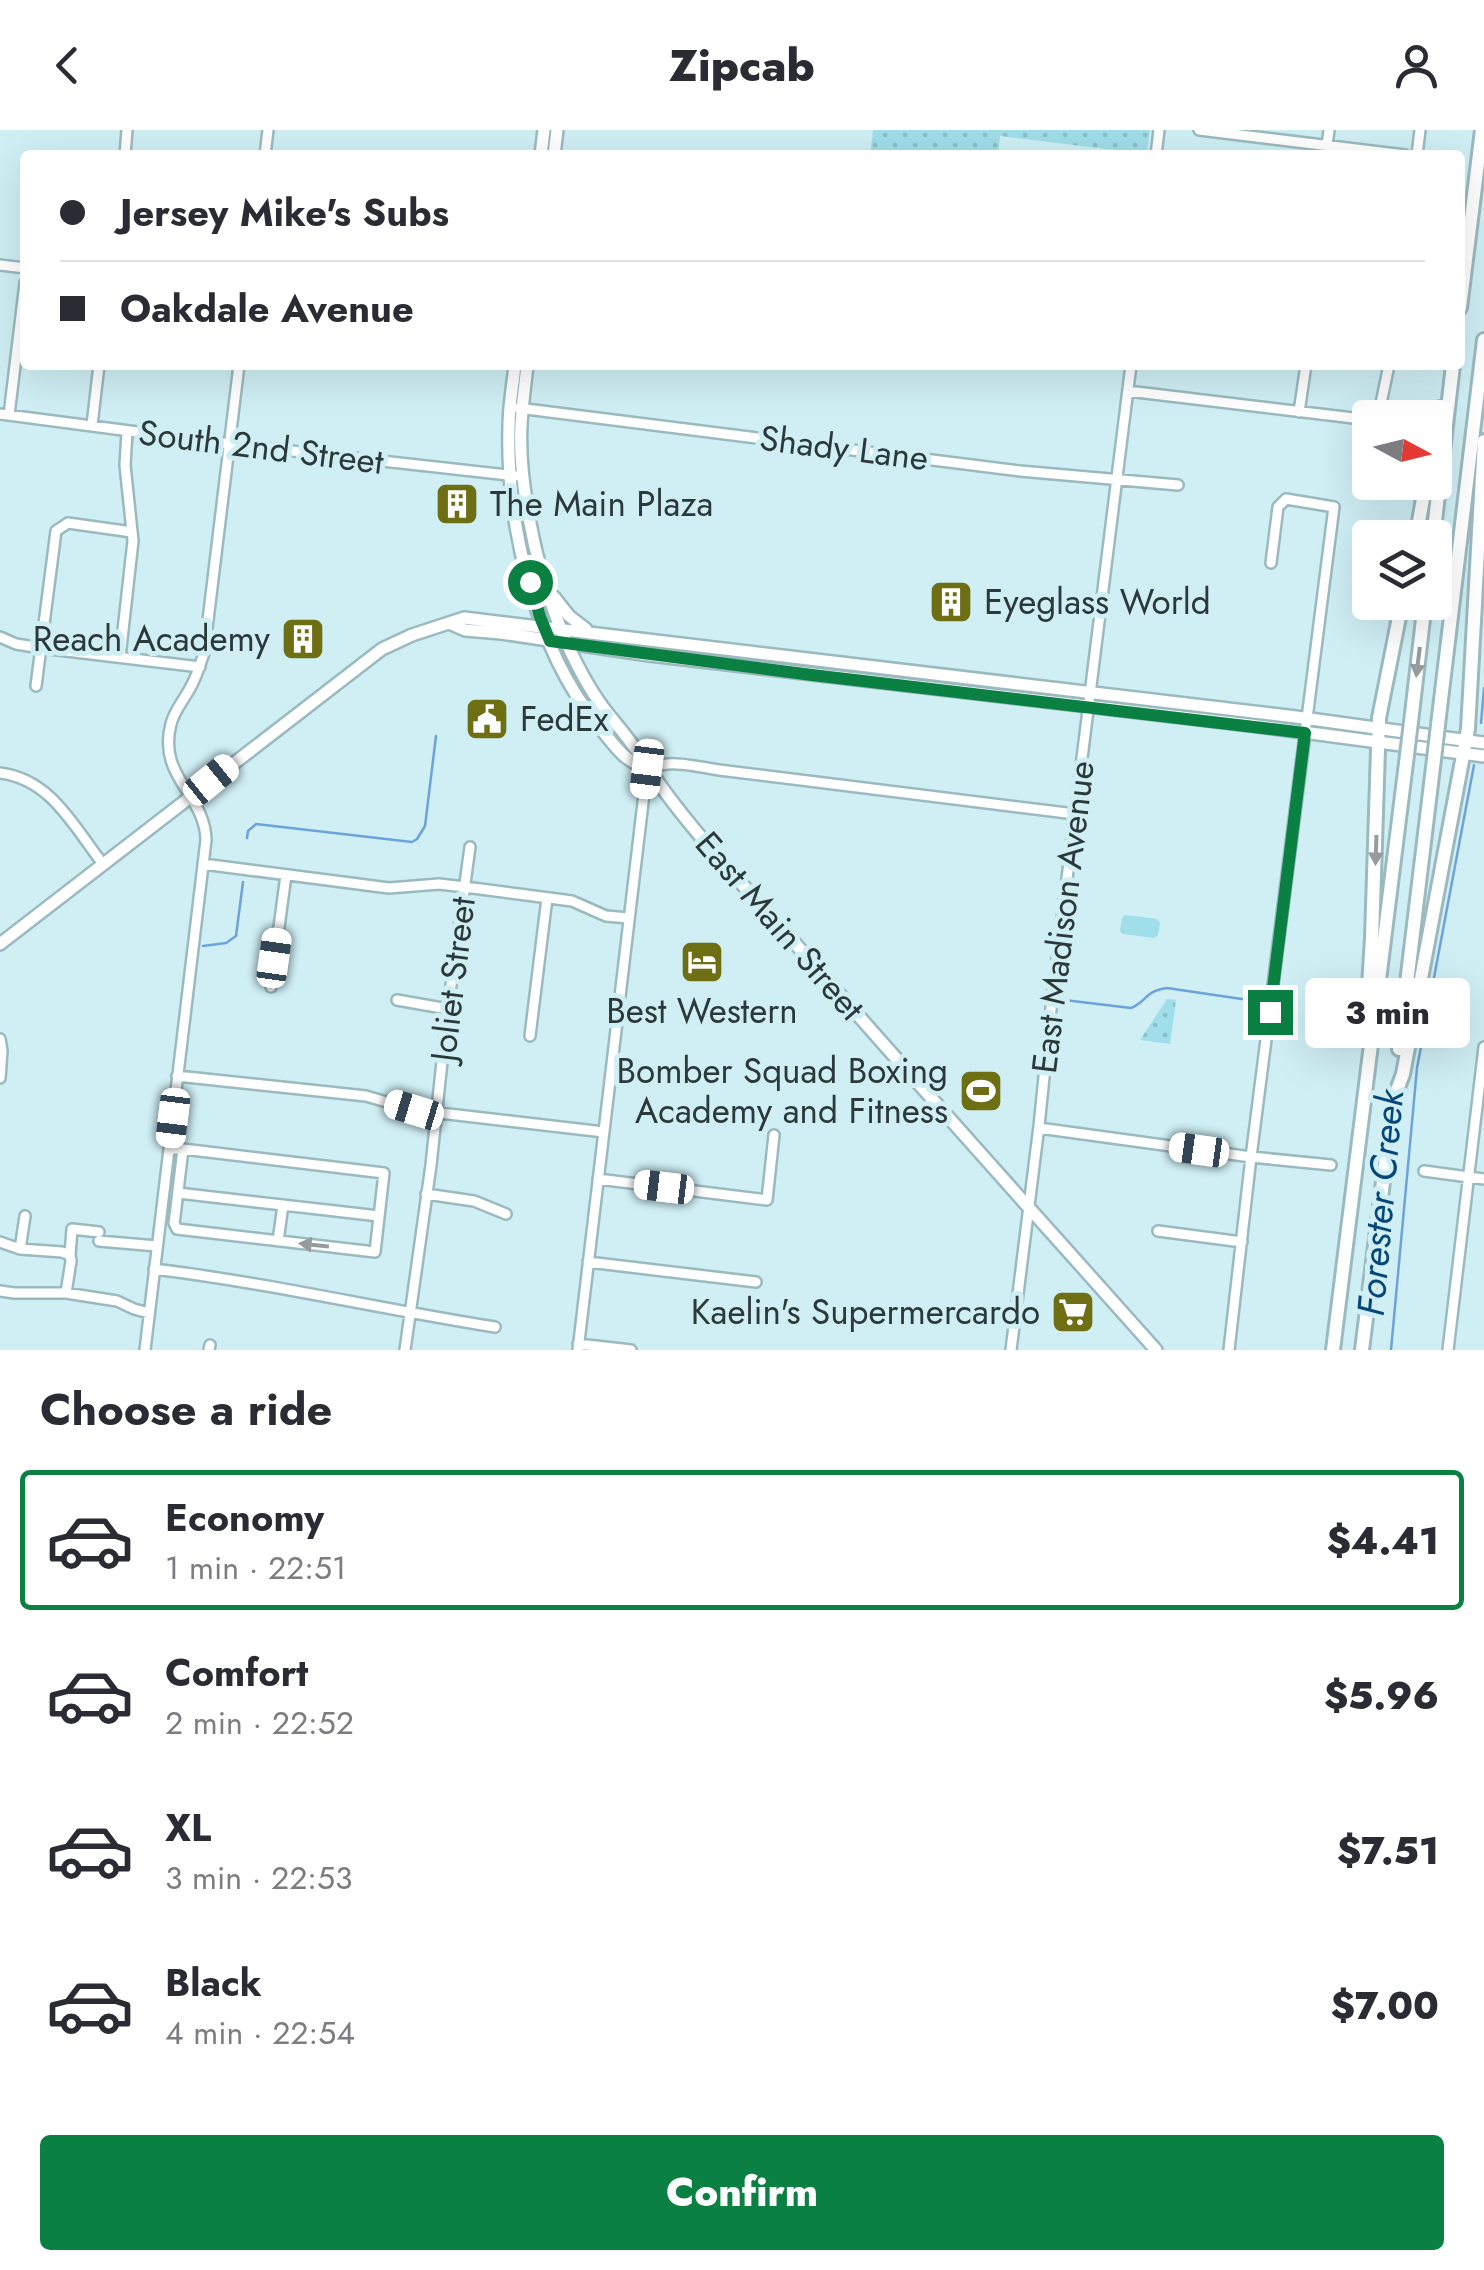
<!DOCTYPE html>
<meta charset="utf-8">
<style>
:root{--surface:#fff;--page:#f7f7f7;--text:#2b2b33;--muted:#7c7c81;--line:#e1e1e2;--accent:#0b8043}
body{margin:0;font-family:Jost,sans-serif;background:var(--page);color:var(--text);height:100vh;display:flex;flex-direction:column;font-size:38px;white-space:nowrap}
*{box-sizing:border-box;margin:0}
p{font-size:32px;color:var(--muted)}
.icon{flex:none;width:55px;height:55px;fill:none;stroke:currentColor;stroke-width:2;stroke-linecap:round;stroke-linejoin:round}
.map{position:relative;height:1220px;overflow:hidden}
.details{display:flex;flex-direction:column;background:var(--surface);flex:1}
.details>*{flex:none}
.top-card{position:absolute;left:20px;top:20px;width:1445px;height:220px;border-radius:10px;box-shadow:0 10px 40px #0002;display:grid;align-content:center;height:220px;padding:0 40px;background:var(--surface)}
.needle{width:65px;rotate:97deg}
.fabs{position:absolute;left:1352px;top:270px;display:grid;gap:20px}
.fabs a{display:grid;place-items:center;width:100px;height:100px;border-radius:10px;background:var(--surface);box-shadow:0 10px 40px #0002;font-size:50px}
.end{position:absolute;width:45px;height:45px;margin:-22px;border:12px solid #0b8043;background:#fff;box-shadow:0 0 0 5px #fff}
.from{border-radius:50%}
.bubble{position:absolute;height:70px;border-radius:10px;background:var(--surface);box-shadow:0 10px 40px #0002;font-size:32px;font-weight:800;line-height:70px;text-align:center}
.car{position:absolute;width:30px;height:60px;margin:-30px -15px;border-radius:12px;box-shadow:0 0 8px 2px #0007;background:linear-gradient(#fff 24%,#345 0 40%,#fff 0 76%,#345 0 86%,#fff 0)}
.top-card b{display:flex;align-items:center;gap:35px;height:95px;font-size:38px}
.top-card b+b{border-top:2px solid var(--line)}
.top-card i{width:25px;height:25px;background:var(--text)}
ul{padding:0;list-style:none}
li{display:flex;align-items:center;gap:30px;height:140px;margin:0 20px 15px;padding:0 20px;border:5px solid transparent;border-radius:10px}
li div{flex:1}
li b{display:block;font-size:38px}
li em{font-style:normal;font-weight:800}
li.current{border-color:var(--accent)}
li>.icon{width:90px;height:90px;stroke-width:1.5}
h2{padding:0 40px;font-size:45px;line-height:120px}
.cta{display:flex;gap:20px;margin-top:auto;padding:20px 40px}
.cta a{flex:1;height:115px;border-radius:10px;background:var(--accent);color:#fff;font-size:40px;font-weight:800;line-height:115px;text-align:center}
header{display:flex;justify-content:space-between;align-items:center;height:130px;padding:0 40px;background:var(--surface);font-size:45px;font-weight:800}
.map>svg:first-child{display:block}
.grass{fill:#a0dee9}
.park{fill:url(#park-dots)}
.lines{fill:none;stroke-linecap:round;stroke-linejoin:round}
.stream{stroke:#6da3d7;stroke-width:2.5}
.minor-casing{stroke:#9bbabf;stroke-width:14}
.major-casing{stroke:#9bbabf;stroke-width:16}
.highway-casing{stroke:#9bbabf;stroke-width:18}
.minor{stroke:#fff;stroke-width:9}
.major{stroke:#fff;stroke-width:11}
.highway{stroke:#fff;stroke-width:12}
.highway-bridge-casing{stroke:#9bbabf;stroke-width:18;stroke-linecap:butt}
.highway-bridge{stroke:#fff;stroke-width:12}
.oneway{fill:#969c9d}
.route{stroke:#0b8043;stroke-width:12}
.labels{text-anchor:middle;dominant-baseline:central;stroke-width:10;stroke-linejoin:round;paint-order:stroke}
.street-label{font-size:35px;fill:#2c393b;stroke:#cfeff5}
.poi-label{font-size:35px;fill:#2c393b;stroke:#cfeff5;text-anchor:start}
.water-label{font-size:38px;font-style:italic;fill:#074777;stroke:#cfeff5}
</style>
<header><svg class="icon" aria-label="back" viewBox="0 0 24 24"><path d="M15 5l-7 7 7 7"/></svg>Zipcab<svg class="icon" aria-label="person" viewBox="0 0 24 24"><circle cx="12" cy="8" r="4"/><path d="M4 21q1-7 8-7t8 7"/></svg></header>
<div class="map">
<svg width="1484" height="1220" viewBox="0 0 1484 1220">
<defs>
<pattern id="park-dots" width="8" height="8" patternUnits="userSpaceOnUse" patternTransform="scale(2.5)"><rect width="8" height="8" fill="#a0dee9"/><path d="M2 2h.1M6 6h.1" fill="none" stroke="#8abfc9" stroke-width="1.8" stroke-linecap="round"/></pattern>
</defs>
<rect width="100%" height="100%" fill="#cfeff5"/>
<path class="grass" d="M1125,785l32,4 3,4 -2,12 -4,3 -31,-4 -3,-3 2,-13z"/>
<path class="park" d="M873,0h277l-3,24 -147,-18 -2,19h-128z
M1167,869l9,1 -6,44 -30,-4z"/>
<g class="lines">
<path class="stream" d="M1481,593l3,-35
M247,708l1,-7 8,-7 156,18 5,-3 8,-13 11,-90
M203,816l23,-3 10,-7 7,-54
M1056,869l75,9c16,-6 13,-17 36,-20l102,15
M1391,1220l26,-282 57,-303"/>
<defs>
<path id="minor" d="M1199,0l206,25
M1327,16l2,-16
M125,25l2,-25
M265,25l3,-25
M1156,25l3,-25
M1417,25l3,-25
M0,135l25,3
M1128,261l242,29
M518,278l502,63 158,14
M1299,282l7,-47
M0,284l229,30 287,32
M9,285l16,-132
M1378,288l11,-53
M92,295l7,-60
M0,507l16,7 25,4 159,19
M120,527l13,-116 -8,-76 2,-33
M36,556l20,-155 12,-8 64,9
M0,643c51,6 74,54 103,91
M203,734l186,24 50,-4 26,3 107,14 34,15 23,2
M271,857l15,-112
M397,870l51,9
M530,906l17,-138
M0,909l2,12 -2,27
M177,946l189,20 48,14 190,22
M1039,998l212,29 80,8
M169,1019h14l201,24 -9,79 -198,-23 -3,-6 1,-7 8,-67
M1424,1041l60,8
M598,1049l169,21 7,-65
M178,1063l201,23
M426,1064l48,7 32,13
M1158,1101l84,11
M99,1111l58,5
M278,1111l5,-36
M0,1112l20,7 5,-33
M20,1119l42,3 8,3 1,6 -5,32
M70,1125l2,-26 27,3
M588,1132l168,20
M154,1139c115,14 227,40 341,58
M0,1161l14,2h52l51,8 17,8 15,4
M578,1214l53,6
M145,1220l61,-510c-1,-46 -49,-63 -35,-116 3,-13 12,-23 18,-34 7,-11 11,-25 15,-37l35,-288
M209,1220l1,-5
M405,1220l26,-185 16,-150 23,-168
M578,1220l69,-581c24,-10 47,-3 72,1l356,44
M1011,1220l28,-224 13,-127 79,-634
M1229,1220l22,-193 83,-650 -48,-8 -8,8 -7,56
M1448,1220l36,-303"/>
<path id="major" d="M541,25l3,-25
M554,25l3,-25
M515,235c-2,20 -6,41 -6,61 -3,97 26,222 88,298 17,20 24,35 50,45
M527,235c-2,20 -5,40 -6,60 -3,54 14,136 33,186 12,33 28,67 48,95 12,16 26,31 37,48 43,68 101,127 154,187 120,138 242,273 363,409
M554,467l15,19 17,13
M451,494l14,6 36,3 148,22 601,70 234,31
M0,814l382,-295 30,-14 52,-17 832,99 188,26"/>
<path id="highway" d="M1460,178l22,-178
M1435,305l5,-27
M1416,408l10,-56
M1433,408l20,-173
M1411,592l14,-120
M1438,595l46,-385
M1368,871l4,-63 7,-220 23,-116
M1399,919l35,-290
M1393,971l10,-27 65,-345 16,-288
M1333,1220l74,-595
M1362,1220l32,-256"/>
</defs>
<use href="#minor" class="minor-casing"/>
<use href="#major" class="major-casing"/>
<use href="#highway" class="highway-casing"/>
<use href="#minor" class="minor"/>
<use href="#major" class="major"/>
<use href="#highway" class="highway"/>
<defs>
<path id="highway-bridge" d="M1407,625l4,-33
M1434,629l4,-34"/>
</defs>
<use href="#highway-bridge" class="highway-bridge-casing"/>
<use href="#highway-bridge" class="highway-bridge"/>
</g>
<defs><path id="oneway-solid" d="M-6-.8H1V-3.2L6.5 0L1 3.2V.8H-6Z" transform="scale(2.5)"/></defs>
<g class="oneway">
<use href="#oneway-solid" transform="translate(1418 532) rotate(97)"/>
<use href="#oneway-solid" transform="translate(1376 720) rotate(92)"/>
<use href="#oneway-solid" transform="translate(314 1115) rotate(-174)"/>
</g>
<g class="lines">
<path class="route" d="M530,452l10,35 10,24 262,34 493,58 -35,279"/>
</g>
<defs>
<symbol id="building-square" viewBox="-11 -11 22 22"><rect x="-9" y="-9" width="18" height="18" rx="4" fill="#6e6f12" stroke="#cfeff5"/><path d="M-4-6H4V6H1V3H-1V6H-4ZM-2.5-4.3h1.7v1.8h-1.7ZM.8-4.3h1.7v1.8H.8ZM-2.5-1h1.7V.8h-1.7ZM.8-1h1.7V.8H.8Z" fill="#fff"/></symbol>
<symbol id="civic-square" viewBox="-11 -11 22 22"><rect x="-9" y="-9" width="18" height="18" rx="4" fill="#6e6f12" stroke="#cfeff5"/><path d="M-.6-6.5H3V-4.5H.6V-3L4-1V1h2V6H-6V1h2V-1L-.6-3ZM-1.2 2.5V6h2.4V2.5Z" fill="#fff"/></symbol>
<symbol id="hotel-square" viewBox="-11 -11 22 22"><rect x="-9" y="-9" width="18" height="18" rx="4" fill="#6e6f12" stroke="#cfeff5"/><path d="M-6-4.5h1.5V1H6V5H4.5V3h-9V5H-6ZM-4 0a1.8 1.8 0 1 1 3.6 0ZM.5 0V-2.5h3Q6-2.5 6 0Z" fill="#fff"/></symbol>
<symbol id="stadium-square" viewBox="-11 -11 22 22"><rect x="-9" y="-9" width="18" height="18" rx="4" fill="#6e6f12" stroke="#cfeff5"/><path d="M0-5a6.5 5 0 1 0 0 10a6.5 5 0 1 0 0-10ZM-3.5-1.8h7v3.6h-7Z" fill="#fff"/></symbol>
<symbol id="supermarket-square" viewBox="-11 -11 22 22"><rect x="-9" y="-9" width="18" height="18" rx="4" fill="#6e6f12" stroke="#cfeff5"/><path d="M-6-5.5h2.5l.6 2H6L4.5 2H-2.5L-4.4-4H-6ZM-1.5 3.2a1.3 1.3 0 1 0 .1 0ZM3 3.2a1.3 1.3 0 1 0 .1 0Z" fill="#fff"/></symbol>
</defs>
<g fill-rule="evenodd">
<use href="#building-square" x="432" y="349" width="50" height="50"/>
<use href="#building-square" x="926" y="447" width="50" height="50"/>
<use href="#building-square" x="278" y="484" width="50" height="50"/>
<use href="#civic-square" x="462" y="564" width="50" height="50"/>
<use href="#hotel-square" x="677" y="807" width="50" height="50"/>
<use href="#stadium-square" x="956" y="936" width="50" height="50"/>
<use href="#supermarket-square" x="1048" y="1157" width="50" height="50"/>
</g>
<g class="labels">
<g class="street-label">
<text transform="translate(261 317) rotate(7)">South 2nd Street</text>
<text transform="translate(844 318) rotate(7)">Shady Lane</text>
<text transform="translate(1063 787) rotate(-83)">East Madison Avenue</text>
<text transform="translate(780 796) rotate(49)">East Main Street</text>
<text transform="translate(453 849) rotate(-83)">Joliet Street</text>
</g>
<g class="poi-label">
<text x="490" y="374">The Main Plaza</text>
<text x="984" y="472">Eyeglass World</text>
<text x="270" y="509" text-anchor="end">Reach Academy</text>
<text x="520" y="589">FedEx</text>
<text x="702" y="881" text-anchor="middle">Best Western</text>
<text x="948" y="941" text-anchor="end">Bomber Squad Boxing<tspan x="948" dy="40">Academy and Fitness</tspan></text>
<text x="1040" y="1182" text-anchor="end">Kaelin's Supermercardo</text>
</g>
<g class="water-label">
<text transform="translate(1380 1073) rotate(-85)">Forester Creek</text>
</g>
</g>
</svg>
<div class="fabs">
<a><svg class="needle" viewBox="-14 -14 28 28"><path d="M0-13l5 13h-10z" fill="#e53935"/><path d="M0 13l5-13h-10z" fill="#7c7c81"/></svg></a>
<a><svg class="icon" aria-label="layers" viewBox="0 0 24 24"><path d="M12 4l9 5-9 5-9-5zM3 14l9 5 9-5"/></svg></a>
</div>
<i class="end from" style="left:530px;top:452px"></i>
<i class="end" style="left:1270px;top:882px"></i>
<div class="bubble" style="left:1305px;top:848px;width:165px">3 min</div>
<i class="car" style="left:647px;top:639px;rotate:187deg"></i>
<i class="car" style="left:211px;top:650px;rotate:51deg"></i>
<i class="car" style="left:274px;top:828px;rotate:8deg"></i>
<i class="car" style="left:414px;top:980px;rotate:287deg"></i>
<i class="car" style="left:173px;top:988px;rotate:187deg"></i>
<i class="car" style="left:1199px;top:1020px;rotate:278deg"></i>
<i class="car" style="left:664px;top:1057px;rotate:277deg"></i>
<div class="top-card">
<b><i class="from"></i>Jersey Mike's Subs</b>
<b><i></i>Oakdale Avenue</b>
</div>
</div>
<section class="details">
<h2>Choose a ride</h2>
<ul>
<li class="current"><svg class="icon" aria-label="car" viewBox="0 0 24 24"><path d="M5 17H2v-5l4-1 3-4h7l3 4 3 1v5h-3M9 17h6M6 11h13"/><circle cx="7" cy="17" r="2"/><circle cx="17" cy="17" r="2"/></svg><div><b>Economy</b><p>1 min · 22:51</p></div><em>$4.41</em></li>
<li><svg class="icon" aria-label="car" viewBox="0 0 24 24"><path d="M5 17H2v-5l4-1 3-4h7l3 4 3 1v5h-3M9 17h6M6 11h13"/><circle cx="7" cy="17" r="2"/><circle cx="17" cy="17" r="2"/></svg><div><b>Comfort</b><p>2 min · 22:52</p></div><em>$5.96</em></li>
<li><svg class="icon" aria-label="car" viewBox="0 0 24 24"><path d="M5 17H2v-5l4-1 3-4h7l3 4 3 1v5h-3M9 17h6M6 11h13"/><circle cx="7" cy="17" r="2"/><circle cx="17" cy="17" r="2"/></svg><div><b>XL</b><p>3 min · 22:53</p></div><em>$7.51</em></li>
<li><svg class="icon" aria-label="car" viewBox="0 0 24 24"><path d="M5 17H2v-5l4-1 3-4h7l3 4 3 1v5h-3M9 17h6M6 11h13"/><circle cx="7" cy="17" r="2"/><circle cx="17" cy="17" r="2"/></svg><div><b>Black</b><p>4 min · 22:54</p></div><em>$7.00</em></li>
</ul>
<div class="cta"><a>Confirm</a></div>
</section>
